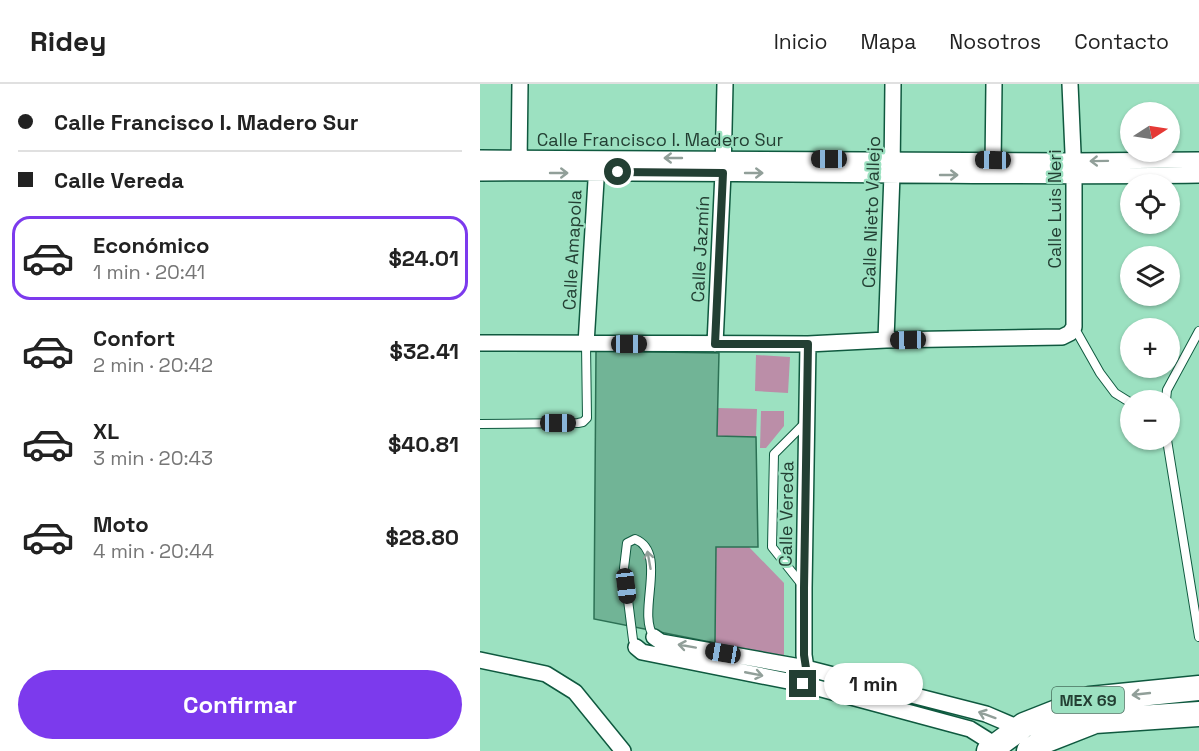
<!DOCTYPE html>
<html lang="es">
<meta charset="utf-8">
<style>
:root{--surface:#fff;--page:#f6f6f6;--text:#222;--muted:#767676;--line:#e0e0e0;--accent:#7c3aed}
body{margin:0;font-family:"Space Grotesk",sans-serif;background:var(--page);color:var(--text);height:100vh;display:flex;flex-direction:column;font-size:22px;white-space:nowrap}
*{box-sizing:border-box;margin:0}
p{font-size:20px;color:var(--muted)}
.icon{flex:none;width:33px;height:33px;fill:none;stroke:currentColor;stroke-width:2;stroke-linecap:round;stroke-linejoin:round}
.map{position:relative;flex:1;overflow:hidden}
.details{display:flex;flex-direction:column;background:var(--surface);width:480px}
.details>*{flex:none}
.hud{display:grid;align-content:center;height:132px;padding:0 18px;background:var(--surface)}
.needle{width:39px;rotate:78deg}
.fabs{position:absolute;left:640px;top:18px;display:grid;gap:12px}
.fabs a{display:grid;place-items:center;width:60px;height:60px;border-radius:50%;background:var(--surface);box-shadow:0 2px 4px #0004;font-size:30px}
.end{position:absolute;width:27px;height:27px;margin:-14px;border:8px solid #233f33;background:#fff;box-shadow:0 0 0 3px #fff}
.from{border-radius:50%}
.bubble{position:absolute;height:42px;border-radius:21px;background:var(--surface);box-shadow:0 2px 4px #0004;font-size:20px;font-weight:600;line-height:42px;text-align:center}
.car{position:absolute;width:18px;height:36px;margin:-18px -9px;border-radius:8px;box-shadow:0 0 4px 2px #0007;background:linear-gradient(#222 24%,#8ab4d8 0 40%,#222 0 76%,#8ab4d8 0 86%,#222 0)}
.hud b{display:flex;align-items:center;gap:21px;height:57px;font-size:22px}
.hud b+b{border-top:2px solid var(--line)}
.hud i{width:15px;height:15px;background:var(--text)}
ul{padding:0;list-style:none}
li{display:flex;align-items:center;gap:18px;height:84px;margin:0 12px 9px;padding:0 6px;border:3px solid transparent;border-radius:18px}
li div{flex:1}
li b{display:block;font-size:22px}
li em{font-style:normal;font-weight:600}
li.active{border-color:var(--accent)}
li>.icon{width:54px;height:54px;stroke-width:1.5}
.button{display:flex;gap:12px;margin-top:auto;padding:12px 18px}
.button a{flex:1;height:69px;border-radius:36px;background:var(--accent);color:#fff;font-size:24px;font-weight:600;line-height:69px;text-align:center}
header{display:flex;align-items:center;gap:36px;box-sizing:border-box;height:84px;padding:0 30px;background:var(--surface);border-bottom:2px solid var(--line)}
header strong{font-size:28px}
nav{display:flex;gap:33px;margin-inline-start:auto;font-size:21px}
main{display:flex;flex:1;min-height:0}
.map>svg:first-child{display:block}
.green{fill:#bb8ea8}
.building{fill:#71b496;stroke:#2c7054;stroke-width:1.5}
.lines{fill:none;stroke-linecap:round;stroke-linejoin:round}
.service-casing{stroke:#0f593f;stroke-width:10}
.minor-casing{stroke:#0f593f;stroke-width:18}
.primary-casing{stroke:#0f593f;stroke-width:27}
.service{stroke:#fff;stroke-width:8}
.minor{stroke:#fff;stroke-width:15}
.primary{stroke:#fff;stroke-width:24}
.oneway{stroke:#919f99}
.route{stroke:#233f33;stroke-width:8}
.labels{text-anchor:middle;dominant-baseline:central;stroke-width:4.5;stroke-linejoin:round;paint-order:stroke}
.shield{fill:#9ce1c1;stroke:#47705e;stroke-width:1.5}
.shield-label{font-size:16px;font-weight:bold;fill:#233f33}
.street-label{font-size:18px;fill:#233f33;stroke:#9ce1c1}
</style>
<header>
<strong>Ridey</strong>
<nav><a>Inicio</a><a>Mapa</a><a>Nosotros</a><a>Contacto</a></nav>
</header>
<main>
<section class="details">
<div class="hud">
<b><i class="from"></i>Calle Francisco I. Madero Sur</b>
<b><i></i>Calle Vereda</b>
</div>
<ul>
<li class="active"><svg class="icon" aria-label="car" viewBox="0 0 24 24"><path d="M5 17H2v-5l4-1 3-4h7l3 4 3 1v5h-3M9 17h6M6 11h13"/><circle cx="7" cy="17" r="2"/><circle cx="17" cy="17" r="2"/></svg><div><b>Económico</b><p>1 min · 20:41</p></div><em>$24.01</em></li>
<li><svg class="icon" aria-label="car" viewBox="0 0 24 24"><path d="M5 17H2v-5l4-1 3-4h7l3 4 3 1v5h-3M9 17h6M6 11h13"/><circle cx="7" cy="17" r="2"/><circle cx="17" cy="17" r="2"/></svg><div><b>Confort</b><p>2 min · 20:42</p></div><em>$32.41</em></li>
<li><svg class="icon" aria-label="car" viewBox="0 0 24 24"><path d="M5 17H2v-5l4-1 3-4h7l3 4 3 1v5h-3M9 17h6M6 11h13"/><circle cx="7" cy="17" r="2"/><circle cx="17" cy="17" r="2"/></svg><div><b>XL</b><p>3 min · 20:43</p></div><em>$40.81</em></li>
<li><svg class="icon" aria-label="car" viewBox="0 0 24 24"><path d="M5 17H2v-5l4-1 3-4h7l3 4 3 1v5h-3M9 17h6M6 11h13"/><circle cx="7" cy="17" r="2"/><circle cx="17" cy="17" r="2"/></svg><div><b>Moto</b><p>4 min · 20:44</p></div><em>$28.80</em></li>
</ul>
<div class="button"><a>Confirmar</a></div>
</section>
<div class="map">
<svg width="719" height="667" viewBox="0 0 719 667">
<rect width="100%" height="100%" fill="#9ce1c1"/>
<path class="green" d="M276,271l34,2 -2,36 -33,-2z
M237,324l40,1 -1,28 -39,-1z
M281,327h23v15l-18,22h-6z
M236,463h33l35,36v75l-69,-15z"/>
<path class="building" d="M116,267l123,2 -2,83 39,1 2,110h-42l-1,96 -121,-24z"/>
<g class="lines">
<defs>
<path id="service" d="M594,243l26,46 15,20 16,10
M686,316l1,-10 32,-59
M0,340l98,-1 5,-1 4,-4 -1,-74
M687,356l32,197
M323,502l-31,-39 2,-93 31,-31
M156,563l-3,-7 -9,-72 3,-25 8,-4c34,14 1,73 19,98"/>
<path id="minor" d="M0,74l594,3 125,-1
M39,81l1,-81
M513,84l1,-84
M0,89c240,-2 479,5 719,2
M406,256l6,-166 1,-90
M0,259l328,1 78,-4 176,-3 8,-4 4,-6v-151l-4,-92
M106,260l11,-180
M235,260l8,-171 2,-89
M174,553l7,5 145,26 180,46 33,14 3,5
M156,563l6,5 161,32 167,45 32,20
M0,576l66,14 29,18 48,59
M325,591l1,-7 -2,-13v-67l4,-244"/>
<path id="primary" d="M509,667l35,-26 66,-26 109,-11
M549,667l15,-10 51,-20 104,-7"/>
</defs>
<use href="#service" class="service-casing"/>
<use href="#minor" class="minor-casing"/>
<use href="#primary" class="primary-casing"/>
<use href="#service" class="service"/>
<use href="#minor" class="minor"/>
<use href="#primary" class="primary"/>
</g>
<defs><path id="oneway-shaft" d="M-6 0H5M1.5-3L5.5 0L1.5 3" fill="none" stroke-width="1.6" stroke-linecap="round" stroke-linejoin="round" transform="scale(1.5)"/></defs>
<g class="oneway">
<use href="#oneway-shaft" transform="translate(193 74) rotate(-180)"/>
<use href="#oneway-shaft" transform="translate(619 77) rotate(179)"/>
<use href="#oneway-shaft" transform="translate(79 89)"/>
<use href="#oneway-shaft" transform="translate(274 89)"/>
<use href="#oneway-shaft" transform="translate(469 91)"/>
<use href="#oneway-shaft" transform="translate(169 476) rotate(-100)"/>
<use href="#oneway-shaft" transform="translate(207 562) rotate(-170)"/>
<use href="#oneway-shaft" transform="translate(274 590) rotate(11)"/>
<use href="#oneway-shaft" transform="translate(661 610) rotate(174)"/>
<use href="#oneway-shaft" transform="translate(507 631) rotate(-160)"/>
</g>
<g class="lines">
<path class="route" d="M138,88l105,1 -8,171h93l-4,244v67l2,13 -3,16"/>
</g>
<g class="labels">
<rect class="shield" x="572" y="603" width="72" height="26" rx="4.5"/>
<g class="shield-label">
<text x="608" y="616">MEX 69</text>
</g>
<g class="street-label">
<text x="180" y="55">Calle Francisco I. Madero Sur</text>
<text transform="translate(574 125) rotate(-90)">Calle Luis Neri</text>
<text transform="translate(391 128) rotate(-88)">Calle Nieto Vallejo</text>
<text transform="translate(220 165) rotate(-87)">Calle Jazmín</text>
<text transform="translate(92 166) rotate(-87)">Calle Amapola</text>
<text transform="translate(306 430) rotate(-89)">Calle Vereda</text>
</g>
</g>
</svg>
<div class="fabs">
<a><svg class="needle" viewBox="-14 -14 28 28"><path d="M0-13l5 13h-10z" fill="#e53935"/><path d="M0 13l5-13h-10z" fill="#767676"/></svg></a>
<a><svg class="icon" aria-label="locate" viewBox="0 0 24 24"><circle cx="12" cy="12" r="6"/><path d="M12 2v4M12 18v4M2 12h4M18 12h4"/></svg></a>
<a><svg class="icon" aria-label="layers" viewBox="0 0 24 24"><path d="M12 4l9 5-9 5-9-5zM3 14l9 5 9-5"/></svg></a>
<a>+</a>
<a>−</a>
</div>
<i class="end from" style="left:138px;top:88px"></i>
<i class="end" style="left:323px;top:600px"></i>
<div class="bubble" style="left:344px;top:579px;width:99px">1 min</div>
<i class="car" style="left:349px;top:75px;rotate:270deg"></i>
<i class="car" style="left:513px;top:76px;rotate:271deg"></i>
<i class="car" style="left:428px;top:256px;rotate:269deg"></i>
<i class="car" style="left:149px;top:260px;rotate:90deg"></i>
<i class="car" style="left:78px;top:339px;rotate:90deg"></i>
<i class="car" style="left:146px;top:502px;rotate:173deg"></i>
<i class="car" style="left:243px;top:569px;rotate:280deg"></i>
</div>
</main>
